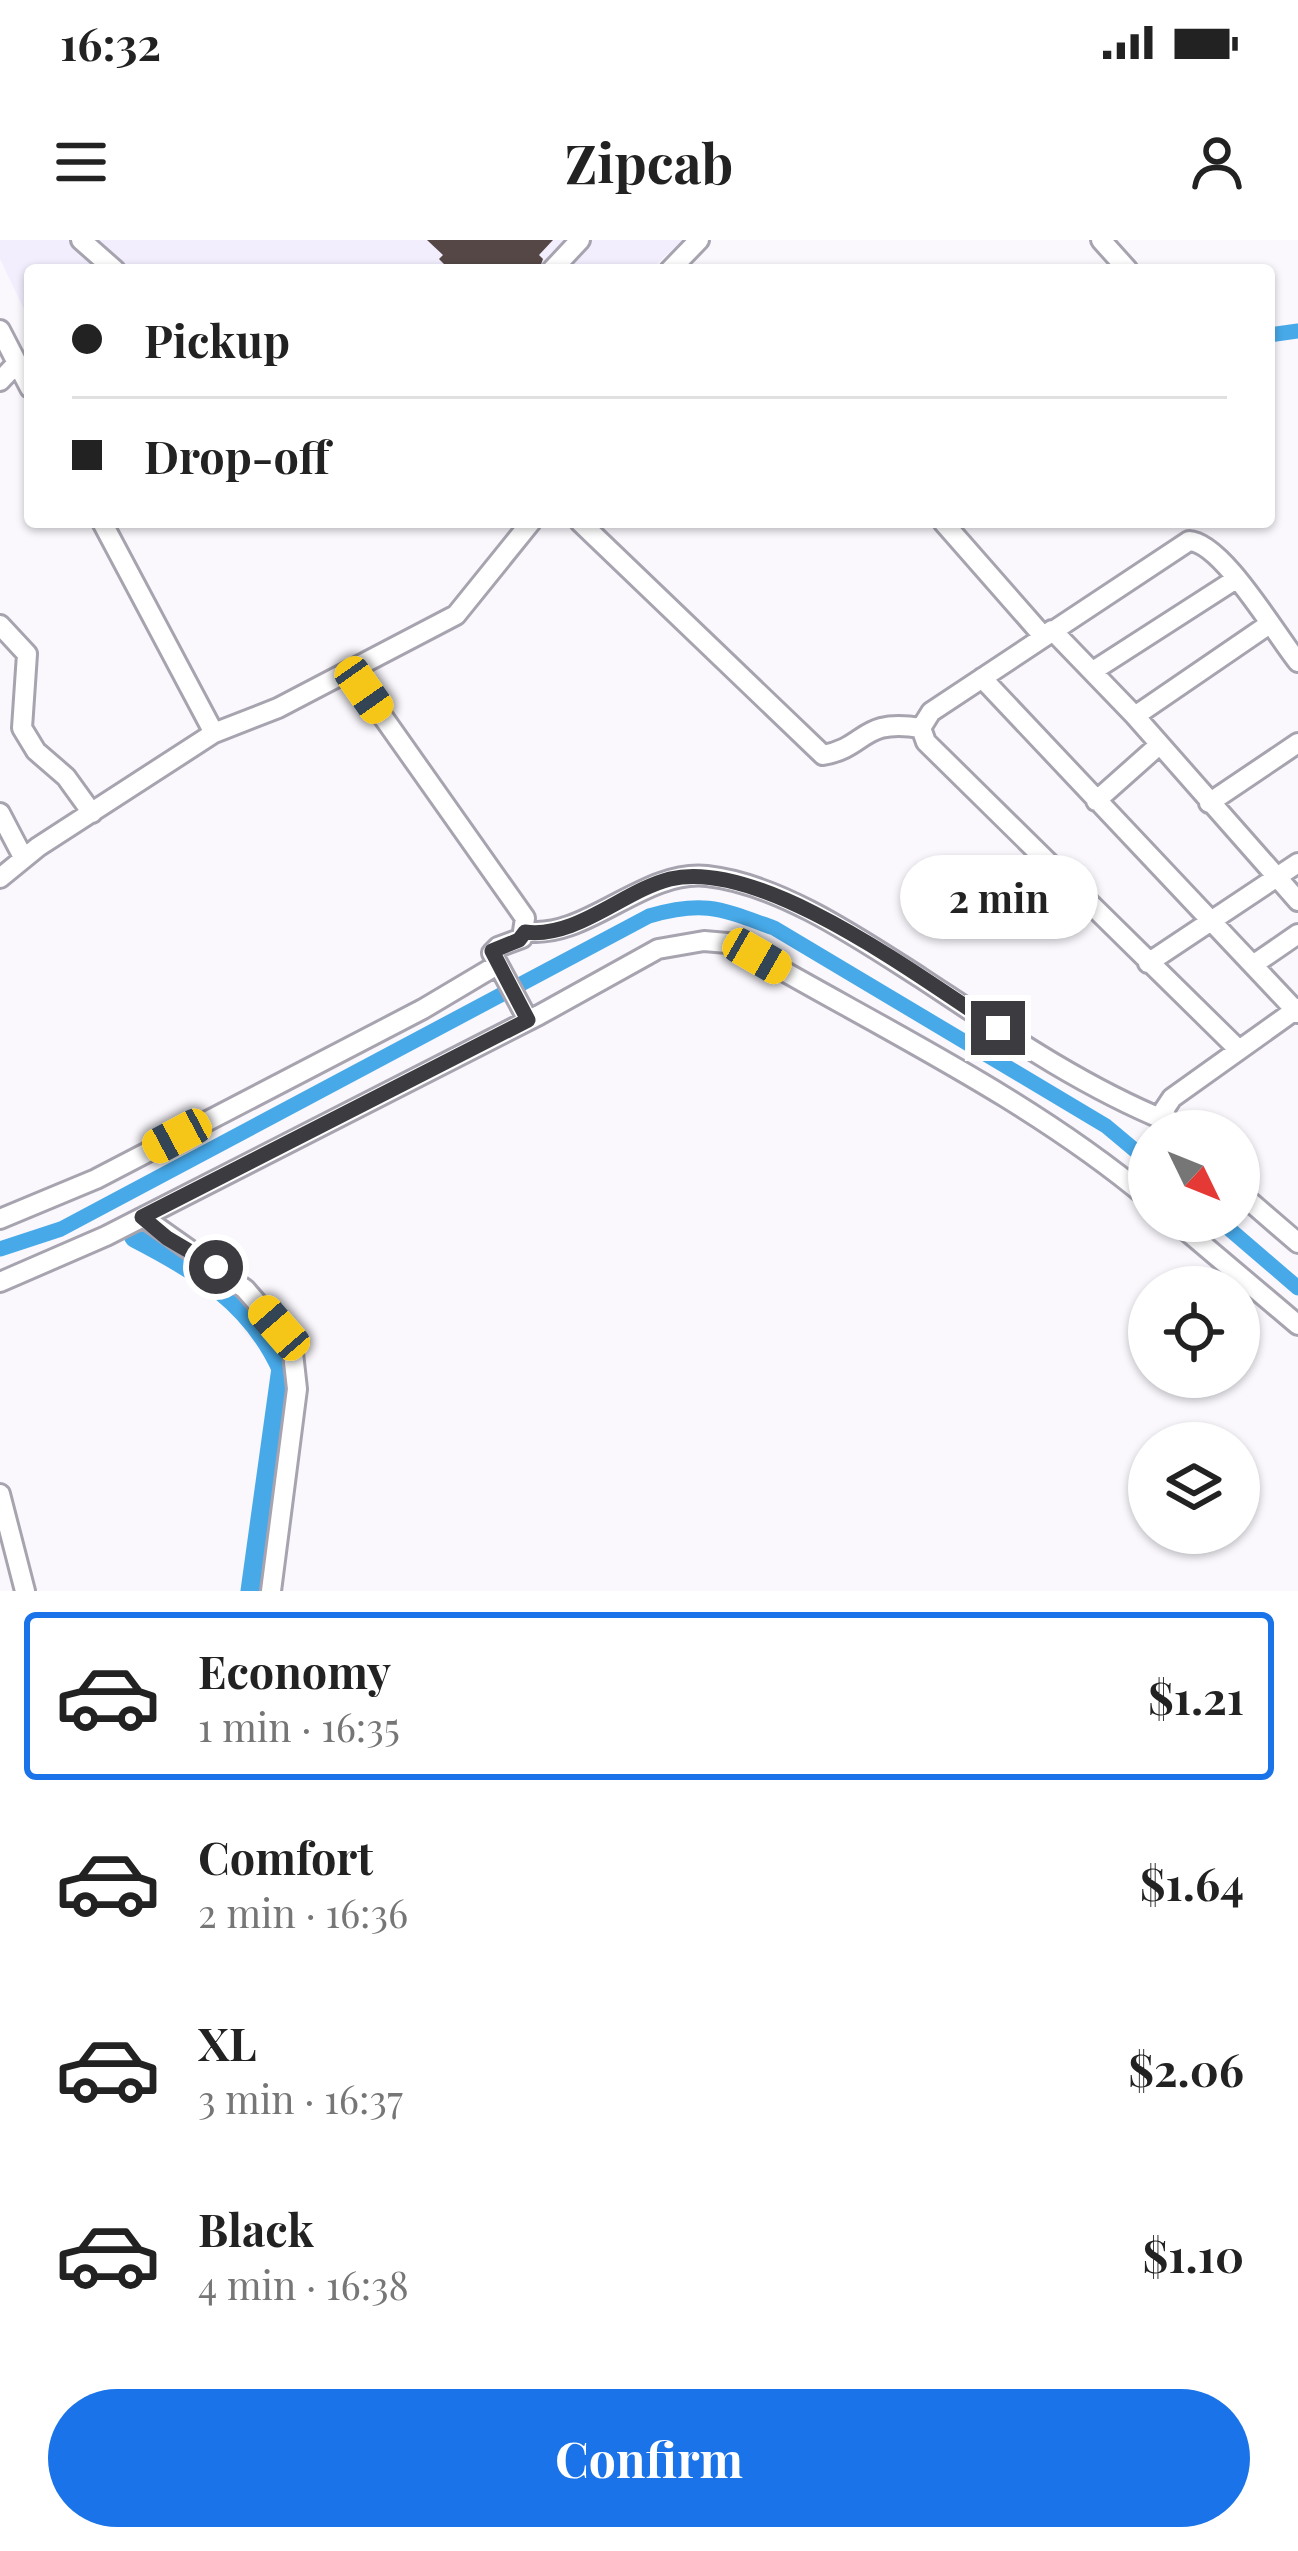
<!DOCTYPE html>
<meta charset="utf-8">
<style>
:root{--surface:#fff;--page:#f6f6f6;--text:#222;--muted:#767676;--line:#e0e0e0;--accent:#1a73e8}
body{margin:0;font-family:"Playfair Display",serif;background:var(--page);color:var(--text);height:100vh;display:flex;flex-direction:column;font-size:45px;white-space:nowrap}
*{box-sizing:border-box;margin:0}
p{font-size:39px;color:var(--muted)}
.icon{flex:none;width:66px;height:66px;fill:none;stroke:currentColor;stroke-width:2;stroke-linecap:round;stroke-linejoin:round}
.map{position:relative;height:1351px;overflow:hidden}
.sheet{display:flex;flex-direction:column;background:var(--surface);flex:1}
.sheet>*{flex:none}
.top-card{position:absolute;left:24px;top:24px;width:1251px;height:264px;border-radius:12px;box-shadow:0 3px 9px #0004;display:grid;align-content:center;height:264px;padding:0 48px;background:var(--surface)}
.needle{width:78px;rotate:133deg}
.buttons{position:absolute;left:1128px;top:870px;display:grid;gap:24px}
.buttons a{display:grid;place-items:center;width:132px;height:132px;border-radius:50%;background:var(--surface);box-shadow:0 3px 9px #0004;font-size:60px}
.end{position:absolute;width:54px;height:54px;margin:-27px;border:15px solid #3c3b40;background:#fff;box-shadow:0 0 0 6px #fff}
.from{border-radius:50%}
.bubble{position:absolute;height:84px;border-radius:42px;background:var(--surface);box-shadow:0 3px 9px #0004;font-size:39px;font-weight:700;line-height:84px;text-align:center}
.car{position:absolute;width:36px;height:72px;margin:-36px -18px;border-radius:15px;box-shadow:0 0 9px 3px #0007;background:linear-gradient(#f5c518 24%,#345 0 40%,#f5c518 0 76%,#345 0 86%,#f5c518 0)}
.top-card b{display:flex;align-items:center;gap:42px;height:114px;font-size:45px}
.top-card b+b{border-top:3px solid var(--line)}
.top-card i{width:30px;height:30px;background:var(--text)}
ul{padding:21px 0 0;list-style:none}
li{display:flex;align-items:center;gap:36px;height:168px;margin:0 24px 18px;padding:0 24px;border:6px solid transparent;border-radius:12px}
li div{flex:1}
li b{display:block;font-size:45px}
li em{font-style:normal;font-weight:700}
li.selected{border-color:var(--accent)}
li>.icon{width:108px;height:108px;stroke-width:1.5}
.button{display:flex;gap:24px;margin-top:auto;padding:24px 48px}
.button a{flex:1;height:138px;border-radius:72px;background:var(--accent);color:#fff;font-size:48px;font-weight:700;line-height:138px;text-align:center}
.status{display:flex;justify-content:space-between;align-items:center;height:84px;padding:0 60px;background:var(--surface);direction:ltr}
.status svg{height:33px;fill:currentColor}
header{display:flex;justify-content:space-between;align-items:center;height:156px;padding:0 48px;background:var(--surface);font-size:54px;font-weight:700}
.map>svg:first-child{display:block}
.built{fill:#f2eefe}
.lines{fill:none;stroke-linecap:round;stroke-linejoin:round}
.canal{stroke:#47a9e8;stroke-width:15}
.river{stroke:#47a9e8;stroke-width:27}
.building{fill:#544745}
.minor-casing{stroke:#a7a4b0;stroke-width:24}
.minor{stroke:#fff;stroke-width:18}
.route{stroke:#3c3b40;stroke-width:15}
</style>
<div class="status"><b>16:32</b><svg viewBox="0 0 49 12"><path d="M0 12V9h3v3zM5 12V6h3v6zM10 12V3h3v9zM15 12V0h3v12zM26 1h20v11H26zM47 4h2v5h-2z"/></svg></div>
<header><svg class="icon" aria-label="menu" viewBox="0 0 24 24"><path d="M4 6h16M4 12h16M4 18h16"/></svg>Zipcab<svg class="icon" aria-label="person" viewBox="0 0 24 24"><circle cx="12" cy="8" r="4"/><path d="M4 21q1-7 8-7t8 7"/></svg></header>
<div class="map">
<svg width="1298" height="1351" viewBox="0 0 1298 1351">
<rect width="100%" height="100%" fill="#faf8fd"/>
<path class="built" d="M0,0h683l-33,30h-620v52l-30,-63z"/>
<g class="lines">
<path class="canal" d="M1269,95l29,-4
M1220,981l78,67
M0,1009l61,-20 588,-313c56,-16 72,-7 125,12l332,198 43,36"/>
<path class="river" d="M137,995c64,33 117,65 148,133l-31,223"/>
</g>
<path class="building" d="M427,0h126l-14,15 4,4 -4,11h-89l-11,-11 4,-4z"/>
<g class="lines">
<defs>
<path id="minor" d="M81,0l34,30
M1101,0l27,30
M552,30l28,-30
M670,30l29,-30
M0,90l30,58
M0,141l17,-18
M102,282l112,211
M580,282l243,233c45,-8 37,-37 98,-27
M943,282l100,114
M0,385l27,29 -5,74 14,23 30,26 26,36
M1052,390l83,86 163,185
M1093,431l143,-92
M348,433l16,17 161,228 -3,20 -24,9 -6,6 36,67
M982,438l316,335
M1135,476l133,-91
M921,488l10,-16 258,-171c33,1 87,94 109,121
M921,488l5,14 313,308
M1096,561l63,-56
M1209,563l89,-60
M0,573l23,44
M0,638l38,-31 176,-114 64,-25 178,-93 75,-93
M525,691c60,10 118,-62 182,-55 73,8 153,63 214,102 79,52 158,107 246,143
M1148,723l150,-100
M1253,725l45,-31
M1170,887l-6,-17 8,-12 126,-90
M1239,952l59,51
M143,977l102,72 34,39 14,25 4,36 -26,202
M0,979l96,-40 327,-170 74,-44
M1175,981l123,104
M0,1042l106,-46 433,-221 119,-66 46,-8 23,2 30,13c132,76 275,145 392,243
M0,1254l25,97"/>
</defs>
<use href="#minor" class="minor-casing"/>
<use href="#minor" class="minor"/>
</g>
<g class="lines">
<path class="route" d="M216,1027l-49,-29 -25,-21 386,-197 -36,-69 27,-11 6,-8c51,7 98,-41 145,-53 92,-22 253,101 328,149"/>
</g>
</svg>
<div class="buttons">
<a><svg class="needle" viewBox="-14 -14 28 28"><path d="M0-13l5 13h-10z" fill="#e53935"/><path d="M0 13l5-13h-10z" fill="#767676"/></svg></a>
<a><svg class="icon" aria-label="locate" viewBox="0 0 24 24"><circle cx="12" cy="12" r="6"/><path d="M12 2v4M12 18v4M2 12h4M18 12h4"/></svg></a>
<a><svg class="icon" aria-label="layers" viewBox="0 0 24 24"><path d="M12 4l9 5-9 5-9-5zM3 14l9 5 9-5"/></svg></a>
</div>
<i class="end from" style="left:216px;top:1027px"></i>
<i class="end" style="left:998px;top:788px"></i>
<div class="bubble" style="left:900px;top:615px;width:198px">2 min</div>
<i class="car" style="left:364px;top:450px;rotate:145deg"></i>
<i class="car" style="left:757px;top:716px;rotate:120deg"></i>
<i class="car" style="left:177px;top:896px;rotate:242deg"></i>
<i class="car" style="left:279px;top:1088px;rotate:319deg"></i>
<div class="top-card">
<b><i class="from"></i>Pickup</b>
<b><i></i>Drop-off</b>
</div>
</div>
<section class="sheet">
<ul>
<li class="selected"><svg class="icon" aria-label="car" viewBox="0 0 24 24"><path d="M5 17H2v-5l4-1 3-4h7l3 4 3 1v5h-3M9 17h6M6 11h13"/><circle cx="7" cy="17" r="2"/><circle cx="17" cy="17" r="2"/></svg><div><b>Economy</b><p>1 min · 16:35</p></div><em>$1.21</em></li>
<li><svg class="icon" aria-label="car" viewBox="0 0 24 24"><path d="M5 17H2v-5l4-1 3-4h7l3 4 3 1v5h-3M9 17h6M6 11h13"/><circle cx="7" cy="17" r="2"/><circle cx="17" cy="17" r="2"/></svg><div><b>Comfort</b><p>2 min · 16:36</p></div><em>$1.64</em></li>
<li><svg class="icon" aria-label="car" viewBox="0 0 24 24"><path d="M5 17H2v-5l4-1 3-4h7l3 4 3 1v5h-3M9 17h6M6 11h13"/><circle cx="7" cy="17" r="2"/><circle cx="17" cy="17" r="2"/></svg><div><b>XL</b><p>3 min · 16:37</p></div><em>$2.06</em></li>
<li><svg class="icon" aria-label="car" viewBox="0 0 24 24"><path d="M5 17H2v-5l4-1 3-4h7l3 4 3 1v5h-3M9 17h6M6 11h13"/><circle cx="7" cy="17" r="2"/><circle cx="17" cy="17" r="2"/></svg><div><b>Black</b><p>4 min · 16:38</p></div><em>$1.10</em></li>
</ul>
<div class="button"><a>Confirm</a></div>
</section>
